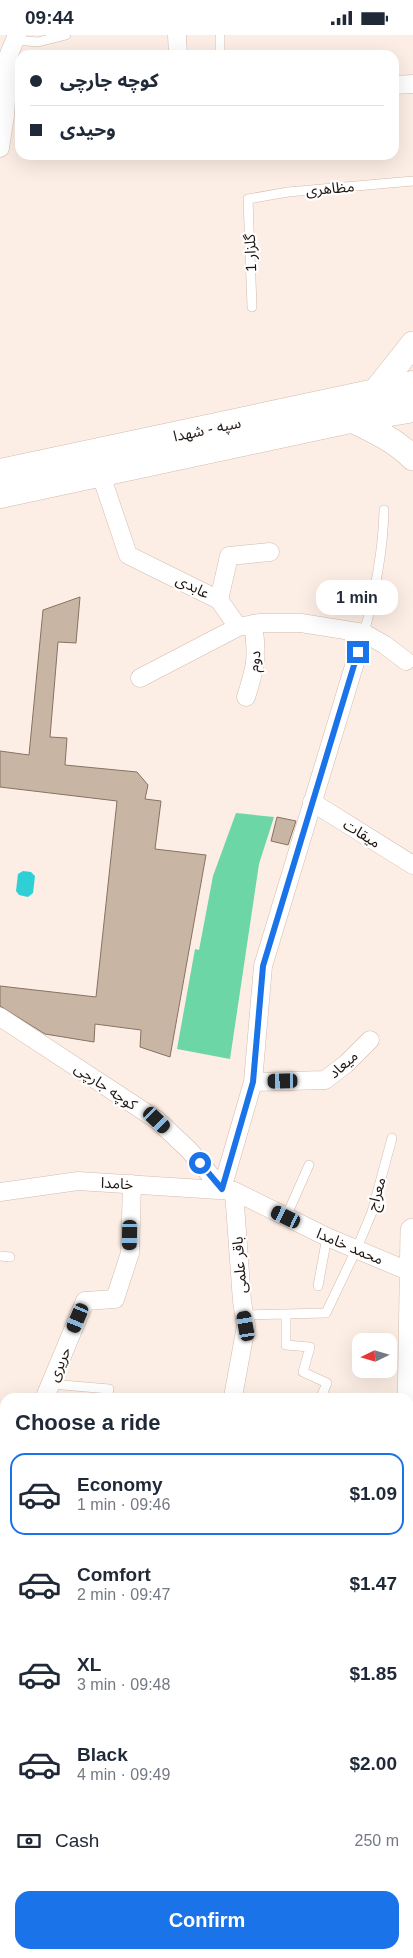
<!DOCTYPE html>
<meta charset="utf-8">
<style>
:root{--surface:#fff;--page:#f6f6f7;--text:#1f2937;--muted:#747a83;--line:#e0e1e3;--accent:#1a73e8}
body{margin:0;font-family:Helvetica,"Noto Sans Arabic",sans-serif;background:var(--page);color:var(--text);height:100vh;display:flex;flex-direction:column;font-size:19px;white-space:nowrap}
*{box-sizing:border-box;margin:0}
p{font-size:16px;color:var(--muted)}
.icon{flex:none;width:28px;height:28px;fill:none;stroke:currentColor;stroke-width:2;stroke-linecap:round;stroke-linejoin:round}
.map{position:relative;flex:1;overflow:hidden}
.details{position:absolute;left:0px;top:1358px;width:414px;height:566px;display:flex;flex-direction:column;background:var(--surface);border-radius:15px 15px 0 0;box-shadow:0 5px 20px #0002}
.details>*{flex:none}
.top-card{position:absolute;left:15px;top:15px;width:384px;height:110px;border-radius:15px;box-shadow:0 5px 20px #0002;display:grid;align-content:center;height:110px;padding:0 15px;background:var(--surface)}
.needle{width:32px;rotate:265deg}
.fabs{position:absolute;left:352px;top:1298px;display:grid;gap:10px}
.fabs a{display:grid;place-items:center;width:45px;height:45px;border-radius:10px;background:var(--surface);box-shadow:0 5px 20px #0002;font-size:25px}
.end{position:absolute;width:22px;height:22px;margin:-11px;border:6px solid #1a73e8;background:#fff;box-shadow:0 0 0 2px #fff}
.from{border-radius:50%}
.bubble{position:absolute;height:35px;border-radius:15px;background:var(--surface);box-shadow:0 5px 20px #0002;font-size:16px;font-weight:700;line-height:35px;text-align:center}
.car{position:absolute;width:15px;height:30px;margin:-15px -8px;border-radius:6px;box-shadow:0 0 4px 1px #0007;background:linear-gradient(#222 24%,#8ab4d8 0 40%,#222 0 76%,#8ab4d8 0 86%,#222 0)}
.top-card b{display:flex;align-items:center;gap:18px;height:48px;font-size:19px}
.top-card b+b{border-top:1px solid var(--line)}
.top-card i{width:12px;height:12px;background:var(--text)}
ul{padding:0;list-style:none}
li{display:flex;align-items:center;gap:15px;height:82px;margin:0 10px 8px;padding:0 5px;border:2px solid transparent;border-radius:15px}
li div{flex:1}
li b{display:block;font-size:19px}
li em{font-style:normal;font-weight:700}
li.active{border-color:var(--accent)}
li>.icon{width:45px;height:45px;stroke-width:1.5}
h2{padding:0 15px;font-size:22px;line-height:60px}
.pay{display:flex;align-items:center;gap:12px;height:55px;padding:0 15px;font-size:19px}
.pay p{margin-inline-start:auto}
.action{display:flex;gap:10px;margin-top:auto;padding:10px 15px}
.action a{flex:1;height:58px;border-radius:15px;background:var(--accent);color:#fff;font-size:20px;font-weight:700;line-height:58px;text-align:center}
.status{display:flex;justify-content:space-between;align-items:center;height:35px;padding:0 25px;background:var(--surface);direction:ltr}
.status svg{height:14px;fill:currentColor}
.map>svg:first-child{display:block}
.green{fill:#6cd6a6}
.water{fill:#2fcfd6}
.building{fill:#c9b5a4;stroke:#867263}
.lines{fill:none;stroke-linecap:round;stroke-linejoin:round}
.lane-casing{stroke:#d3bbad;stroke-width:10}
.street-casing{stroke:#d3bbad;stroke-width:19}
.secondary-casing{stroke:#d3bbad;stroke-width:26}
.primary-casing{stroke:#d3bbad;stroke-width:29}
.lane{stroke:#fff;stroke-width:9}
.street{stroke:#fff;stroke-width:18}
.secondary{stroke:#fff;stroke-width:25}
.primary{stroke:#fff;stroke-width:28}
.route{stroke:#1a73e8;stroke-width:6}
.labels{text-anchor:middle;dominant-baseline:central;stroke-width:4.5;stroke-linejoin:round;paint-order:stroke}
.street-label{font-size:15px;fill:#201712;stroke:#fefefe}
</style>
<div class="status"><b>09:44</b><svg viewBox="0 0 49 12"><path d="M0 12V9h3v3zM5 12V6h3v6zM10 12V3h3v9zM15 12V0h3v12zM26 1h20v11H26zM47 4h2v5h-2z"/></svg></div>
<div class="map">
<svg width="413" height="1923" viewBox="0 0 413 1923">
<rect width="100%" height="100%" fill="#fdeee5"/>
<path class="green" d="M236,778l38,4 -15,47 -29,195 -53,-10 18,-100 4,1 14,-74z"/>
<path class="water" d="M23,836l8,1 4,4 -2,17 -5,4 -9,-2 -3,-4 2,-17z"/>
<path class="building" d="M80,562l-4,46 -18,-1 -8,95 17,1 -2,27 72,7 11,13 -3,14 16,2 -6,48 51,6 -36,202 -30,-10 1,-17 -46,-6 -1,18 -49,-8 -45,-28v-20l96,11 21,-196 -117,-14v-36l29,4 14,-145z
M277,782l19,4 -8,24 -17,-4z"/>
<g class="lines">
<defs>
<path id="lane" d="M220,2v18
M15,5l23,2 28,-7
M252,272l-4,-108 40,-7 125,-11
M364,598c11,-40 19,-81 20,-123
M286,1182l23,-52
M0,1221l10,1
M318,1251l9,-49
M286,1279v31l24,2 -7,25 24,11 -6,14
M244,1280l82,-2 31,-65 15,-36 20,-74
M51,1349l58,5 -2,8"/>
<path id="street" d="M177,0l1,20
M394,50l19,-1
M0,113l5,-32 4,-62 8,-19
M100,437l28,83 91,45 19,27 21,-4h42l63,10 21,12 21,16
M219,565l10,-44 41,-4
M140,643l98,-51
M246,662c10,-31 12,-40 7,-73
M312,767l101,63
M0,982l157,103 32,30 33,39
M253,1047l72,-2 21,-16 24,-24
M222,1154l31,-107 10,-116 101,-333
M0,1157l78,-11 156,10 93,46 86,36
M45,1362l40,-96 30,-2 15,-46 2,-69
M233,1362l13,-71 -4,-25 -8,-110
M0,1440l5,-15
M409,1582h4
M0,1583l5,7
M0,1731l5,-6
M409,1767l4,1
M0,1858l5,5
M89,1919l6,4
M121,1923l2,-4"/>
<path id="secondary" d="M375,357l38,-48
M350,384c23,11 45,21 63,39
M409,1441l4,-245
M401,1923v-4"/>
<path id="primary" d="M0,438l413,-88
M0,459l350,-75 63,-11"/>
</defs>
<use href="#lane" class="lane-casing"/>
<use href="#street" class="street-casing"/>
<use href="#secondary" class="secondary-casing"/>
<use href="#primary" class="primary-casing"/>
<use href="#lane" class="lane"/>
<use href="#street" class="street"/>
<use href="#secondary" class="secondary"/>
<use href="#primary" class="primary"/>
</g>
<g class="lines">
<path class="route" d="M200,1128l22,26 31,-107 10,-116 95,-314"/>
</g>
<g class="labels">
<g class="street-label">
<text transform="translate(330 153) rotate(-5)">مظاهری</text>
<text transform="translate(250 218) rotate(-92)">گلزار 1</text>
<text transform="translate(207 394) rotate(-12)">سپه - شهدا</text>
<text transform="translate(193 551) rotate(27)">عابدی</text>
<text transform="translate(254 626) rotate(-83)">دوم</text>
<text transform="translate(362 798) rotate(32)">میقات</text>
<text transform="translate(343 1029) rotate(-41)">میعاد</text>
<text transform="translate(106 1051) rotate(34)">کوچه جارچی</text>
<text transform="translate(117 1148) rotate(3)">خامدا</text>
<text transform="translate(376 1159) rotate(-75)">معراج</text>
<text transform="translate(350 1211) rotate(23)">محمد خامدا</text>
<text transform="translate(239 1230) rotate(-94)">باقر علمی</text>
<text transform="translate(59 1329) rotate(-67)">حریری</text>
</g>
</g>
</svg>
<div class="fabs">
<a><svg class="needle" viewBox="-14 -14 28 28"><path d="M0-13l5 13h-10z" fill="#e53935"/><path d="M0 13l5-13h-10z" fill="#747a83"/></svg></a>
</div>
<i class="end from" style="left:200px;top:1128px"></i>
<i class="end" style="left:358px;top:617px"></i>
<div class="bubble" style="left:316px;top:545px;width:82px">1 min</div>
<i class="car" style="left:283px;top:1046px;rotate:269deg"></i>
<i class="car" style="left:157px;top:1085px;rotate:134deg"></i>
<i class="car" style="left:286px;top:1182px;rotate:296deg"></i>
<i class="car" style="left:130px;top:1200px;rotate:181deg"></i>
<i class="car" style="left:78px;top:1283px;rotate:203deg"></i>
<i class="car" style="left:246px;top:1291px;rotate:350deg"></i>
<div class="top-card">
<b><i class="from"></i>کوچه جارچی</b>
<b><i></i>وحیدی</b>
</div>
<section class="details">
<h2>Choose a ride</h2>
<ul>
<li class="active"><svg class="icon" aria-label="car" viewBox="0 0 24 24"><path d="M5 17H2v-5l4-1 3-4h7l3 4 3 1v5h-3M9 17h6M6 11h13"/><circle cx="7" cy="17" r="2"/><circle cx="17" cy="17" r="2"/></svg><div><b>Economy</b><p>1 min · 09:46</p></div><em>$1.09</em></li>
<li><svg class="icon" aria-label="car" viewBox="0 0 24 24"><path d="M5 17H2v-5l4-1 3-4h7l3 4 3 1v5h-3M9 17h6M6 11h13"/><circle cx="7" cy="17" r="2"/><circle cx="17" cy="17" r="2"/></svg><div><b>Comfort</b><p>2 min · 09:47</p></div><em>$1.47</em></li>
<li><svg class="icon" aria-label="car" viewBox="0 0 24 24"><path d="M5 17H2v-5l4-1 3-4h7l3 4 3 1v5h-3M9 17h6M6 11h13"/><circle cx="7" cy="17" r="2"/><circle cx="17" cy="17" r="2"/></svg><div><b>XL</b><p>3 min · 09:48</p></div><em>$1.85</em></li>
<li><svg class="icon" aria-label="car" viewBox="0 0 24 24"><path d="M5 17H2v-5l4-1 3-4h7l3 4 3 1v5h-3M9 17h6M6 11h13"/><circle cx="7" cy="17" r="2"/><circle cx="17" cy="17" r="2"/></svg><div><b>Black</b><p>4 min · 09:49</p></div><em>$2.00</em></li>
</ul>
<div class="pay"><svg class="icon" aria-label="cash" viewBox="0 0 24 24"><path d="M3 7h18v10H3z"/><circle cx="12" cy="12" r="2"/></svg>Cash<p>250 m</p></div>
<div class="action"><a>Confirm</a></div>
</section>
</div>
